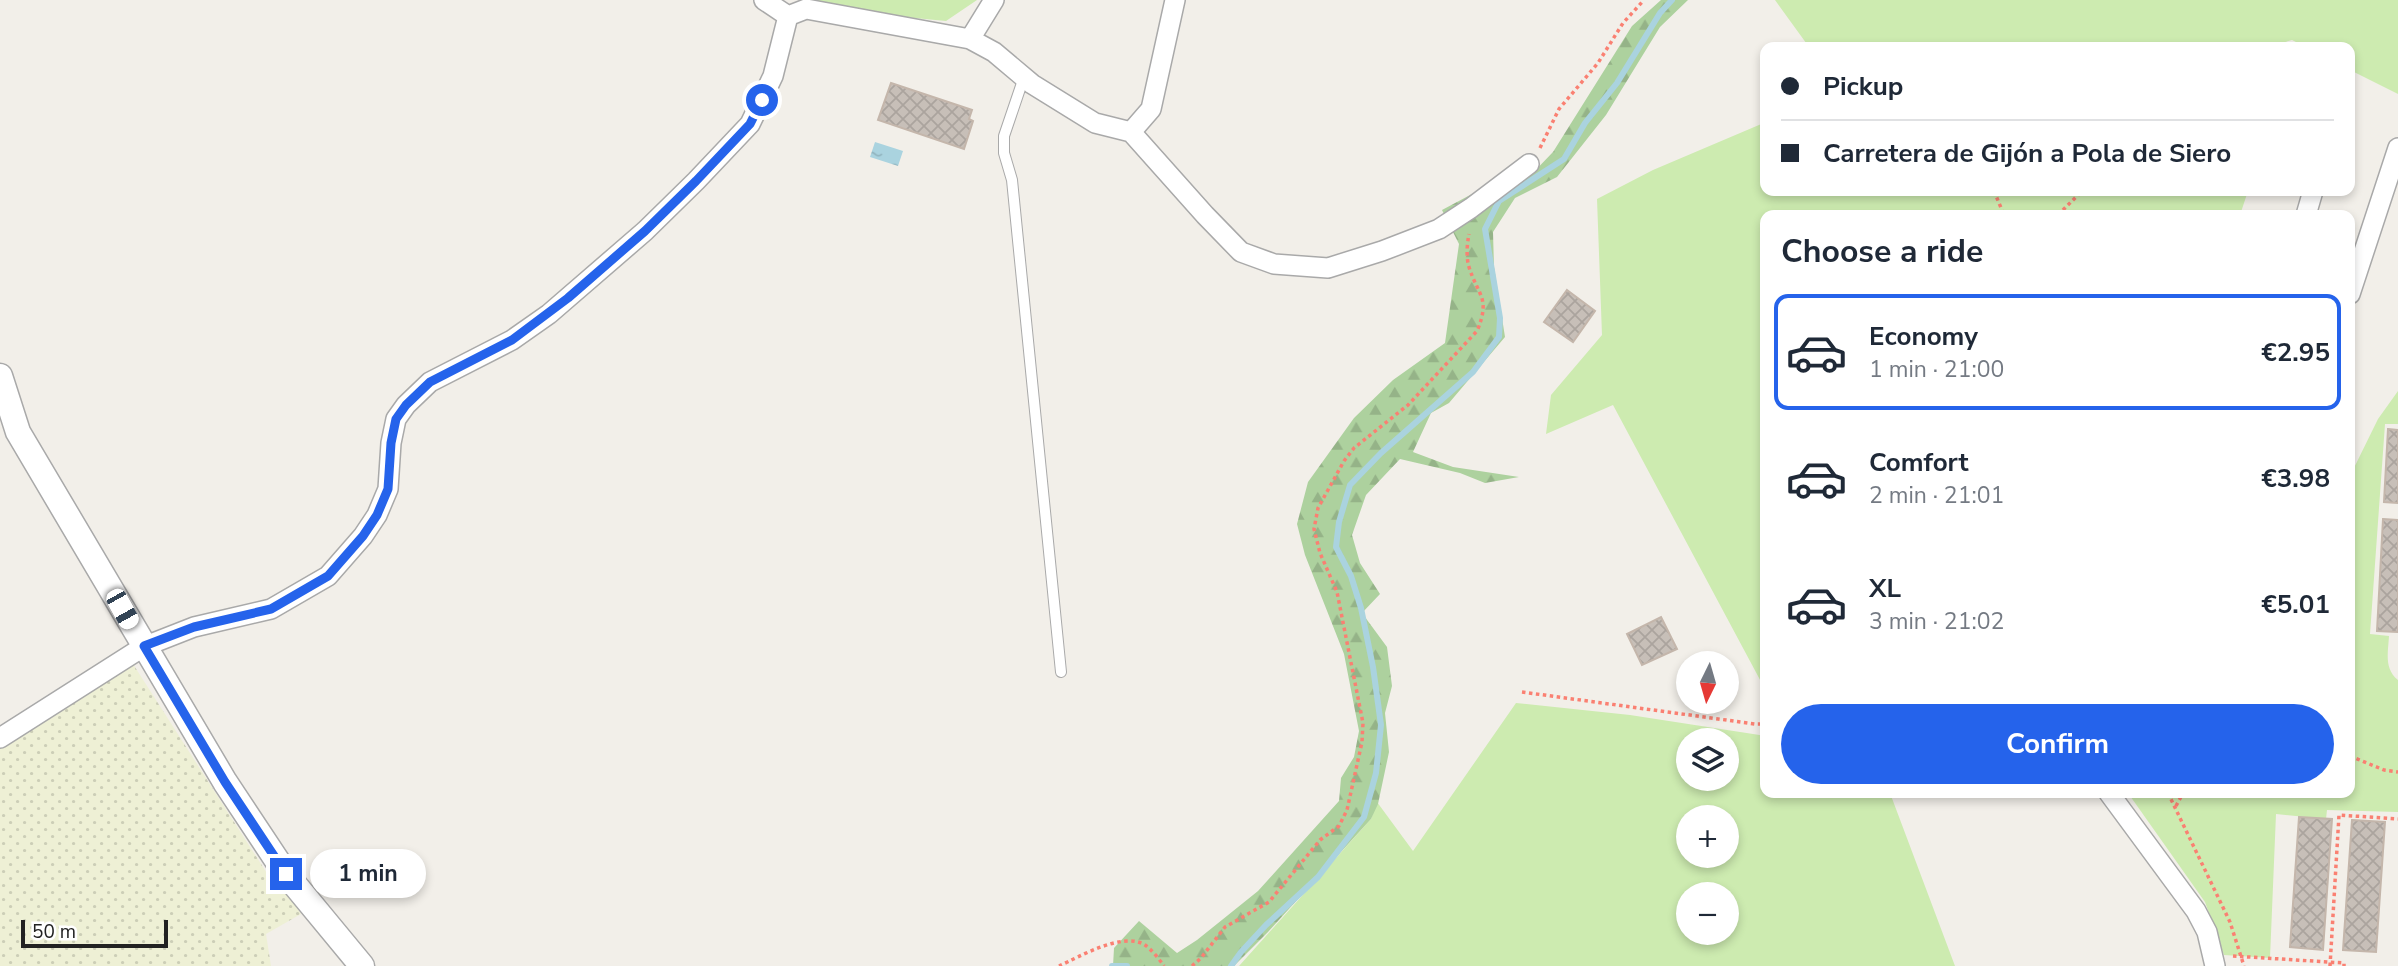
<!DOCTYPE html>
<meta charset="utf-8">
<style>
:root{--surface:#fff;--page:#f2f2f3;--text:#1f2937;--muted:#747a83;--line:#e0e1e3;--accent:#2563eb}
body{margin:0;font-family:"Nunito Sans",sans-serif;background:var(--page);color:var(--text);height:100vh;display:flex;flex-direction:column;font-size:26px;white-space:nowrap}
*{box-sizing:border-box;margin:0}
p{font-size:23px;color:var(--muted)}
.icon{flex:none;width:38px;height:38px;fill:none;stroke:currentColor;stroke-width:2;stroke-linecap:round;stroke-linejoin:round}
.map{position:relative;flex:1;overflow:hidden}
.sheet{position:absolute;left:1760px;top:210px;width:595px;height:588px;display:flex;flex-direction:column;background:var(--surface);border-radius:14px;box-shadow:0 4px 10px #0003}
.sheet>*{flex:none}
.hud{position:absolute;left:1760px;top:42px;width:595px;height:154px;border-radius:14px;box-shadow:0 4px 10px #0003;display:grid;align-content:center;height:154px;padding:0 21px;background:var(--surface)}
.needle{width:46px;rotate:185deg}
.fabs{position:absolute;left:1676px;top:651px;display:grid;gap:14px}
.fabs a{display:grid;place-items:center;width:63px;height:63px;border-radius:50%;background:var(--surface);box-shadow:0 4px 10px #0003;font-size:35px}
.scale{position:absolute;left:21px;bottom:18px;width:147px;box-sizing:border-box;padding-left:7px;border:4px solid #222;border-top:0;font-size:19px;line-height:24px;white-space:nowrap;color:#222;-webkit-text-stroke:5px #fff;paint-order:stroke}
.end{position:absolute;width:32px;height:32px;margin:-16px;border:9px solid #2563eb;background:#fff;box-shadow:0 0 0 4px #fff}
.from{border-radius:50%}
.bubble{position:absolute;height:49px;border-radius:24px;background:var(--surface);box-shadow:0 4px 10px #0003;font-size:23px;font-weight:700;line-height:49px;text-align:center}
.car{position:absolute;width:21px;height:42px;margin:-21px -10px;border-radius:9px;box-shadow:0 0 5px 2px #0007;background:linear-gradient(#fff 24%,#345 0 40%,#fff 0 76%,#345 0 86%,#fff 0)}
.hud b{display:flex;align-items:center;gap:24px;height:66px;font-size:26px}
.hud b+b{border-top:2px solid var(--line)}
.hud i{width:18px;height:18px;background:var(--text)}
ul{padding:0;list-style:none}
li{display:flex;align-items:center;gap:21px;height:116px;margin:0 14px 10px;padding:0 7px;border:4px solid transparent;border-radius:14px}
li div{flex:1}
li b{display:block;font-size:26px}
li em{font-style:normal;font-weight:700}
li.selected{border-color:var(--accent)}
li>.icon{width:63px;height:63px;stroke-width:1.5}
h2{padding:0 21px;font-size:32px;line-height:84px}
.button{display:flex;gap:14px;margin-top:auto;padding:14px 21px}
.button a{flex:1;height:80px;border-radius:42px;background:var(--accent);color:#fff;font-size:28px;font-weight:700;line-height:80px;text-align:center}
.map>svg:first-child{display:block}
.farmland{fill:url(#farmland-dots)}
.grass{fill:#cdebb0;fill-rule:evenodd}
.forest{fill:url(#forest-firs)}
.water{fill:url(#water-ripples)}
.lines{fill:none;stroke-linecap:round;stroke-linejoin:round}
.stream{stroke:#aad3df;stroke-width:6}
.building{fill:url(#building-cross-hatch);stroke:#c4b6ab;stroke-width:2}
.service-casing{stroke:#a9a9a9;stroke-width:12}
.minor-casing{stroke:#a9a9a9;stroke-width:22}
.tertiary-casing{stroke:#a9a9a9;stroke-width:27}
.path{stroke:#fa8072;stroke-width:3.5;stroke-dasharray:3.5 3.5;stroke-linecap:butt}
.service{stroke:#fff;stroke-width:10}
.minor{stroke:#fff;stroke-width:19}
.tertiary{stroke:#fff;stroke-width:24}
.route{stroke:#2563eb;stroke-width:9}
</style>
<div class="map">
<svg width="2398" height="966" viewBox="0 0 2398 966">
<defs>
<pattern id="farmland-dots" width="8" height="8" patternUnits="userSpaceOnUse" patternTransform="scale(1.75)"><rect width="8" height="8" fill="#eef0d5"/><path d="M2 2h.1M6 6h.1" fill="none" stroke="#ccceb7" stroke-width="1.8" stroke-linecap="round"/></pattern>
<pattern id="forest-firs" width="22" height="20" patternUnits="userSpaceOnUse" patternTransform="scale(1.75)"><rect width="22" height="20" fill="#add19e"/><path d="M5 1l3.5 6h-7zM16 11l3.5 6h-7z" fill="#95b388"/></pattern>
<pattern id="water-ripples" width="26" height="14" patternUnits="userSpaceOnUse" patternTransform="scale(1.75)"><rect width="26" height="14" fill="#aad3df"/><path d="M2 4q2-2 4 0t4 0M15 11q2-2 4 0t4 0" fill="none" stroke="#92b5bf"/></pattern>
<pattern id="building-cross-hatch" width="8" height="8" patternUnits="userSpaceOnUse" patternTransform="scale(1.75)"><rect width="8" height="8" fill="#c7bfb8"/><path d="M0 0l8 8M0 8l8-8" fill="none" stroke="#aba49e"/></pattern>
</defs>
<rect width="100%" height="100%" fill="#f2efe9"/>
<path class="farmland" d="M133,664l137,214v12l16,1 15,23 -35,20 5,32h-271v-218z"/>
<path class="grass" d="M812,0h165l-31,21 -94,-9z
M1775,0h623v94l-48,-24v-23h-44l-14,-7 -24,7h-459z
M1766,122v69h482l-8,24h-474v476l-153,-286 -67,29 5,-39 51,-60 -5,-136 56,-29z
M2398,391v33h-13l-15,210 19,2c-1,17 -5,33 9,44v132l-71,-2 -1,9 -50,-5 -6,144 -46,-3 -19,-53 -77,-109h222v-317l28,-57z
M1516,703l114,12 136,21v57h124l65,173h-716l132,-147 6,-17 36,49zM1689,740h38v39h-38zM1689,817h38v39h-38zM1689,894h38v39h-38z"/>
<path class="forest" d="M1661,0h27l-28,27 -54,88 -49,62 -42,21 -22,34 1,35 11,70 -56,66 -18,10 -18,39 40,15 66,10 -34,6 -25,-10 -60,-14 -34,36 -14,40 8,28 20,31 -18,19 25,34 5,39 -7,27 4,39 -11,52 -7,15 -103,113 -34,34h-121l1,-18 25,-27 38,32 20,-13 61,-49 81,-90 2,-23 13,-21 5,-26 -15,-77 -39,-99 -8,-31 11,-42 46,-64 39,-38 52,-37 14,-99 -17,-34 30,-16 56,-16 25,-26 79,-126z"/>
<path class="water" d="M875,142l28,9 -5,15 -28,-9z"/>
<g class="lines">
<path class="stream" d="M1112,966h15
M1231,966l10,-14 25,-27 52,-48 46,-60 12,-44 5,-48 -8,-58 -12,-59 -10,-32 -15,-29 3,-25 11,-37 31,-32 92,-81 26,-35 1,-19 -15,-89 14,-28 65,-42 21,-36 32,-40 43,-70 12,-13"/>
</g>
<path class="building" d="M891,83l81,27 -3,9 4,2 -9,28 -86,-29z
M1567,290l28,21 -22,31 -29,-20z
M2388,429l10,1v73l-14,-1z
M2383,519l15,1v112l-21,-1z
M1661,617l16,32 -35,16 -15,-31z
M2299,817l33,2 -9,131 -33,-3z
M2352,820l33,2 -9,130 -33,-2z"/>
<g class="lines">
<defs>
<path id="service" d="M1024,77l-20,59v17l8,27 49,492"/>
<path id="minor" d="M764,0l24,16 18,-7 164,30 24,13 38,32 63,39 36,9 74,83 36,37 33,12 54,4 54,-17 57,-22 32,-21 58,-44
M970,39l24,-39
M1131,132l20,-23 24,-109
M2306,215l7,-24
M2350,294l48,-146
M0,738l143,-91 51,-20 77,-18 57,-33 35,-40 14,-21 11,-26 3,-46 5,-24 10,-14 24,-23 82,-42 37,-26 96,-83 51,-50 54,-57 23,-48 15,-60
M2109,793l87,118 11,21 8,34"/>
<path id="tertiary" d="M0,376l18,56 207,350 61,92 76,92"/>
</defs>
<use href="#service" class="service-casing"/>
<use href="#minor" class="minor-casing"/>
<use href="#tertiary" class="tertiary-casing"/>
<path class="path" d="M1540,148l19,-39 39,-46 25,-40 21,-23
M1994,191l10,24
M2058,215l24,-24
M1522,692l233,32h11
M2350,756l34,14 14,2
M2168,793l62,129 14,44
M2176,806l7,-13
M2233,956l111,7v3
M1059,966c20,-9 64,-35 86,-21 7,5 14,14 19,21
M1192,966l9,-8 24,-31 44,-25 51,-62 19,-14 8,-16 15,-68 1,-19 -26,-131 -17,-39 -6,-24 4,-21 26,-47 10,-13 54,-43 69,-74c14,-33 1,-35 -8,-64 -3,-10 -2,-23 0,-33
M2330,966l9,-151 59,4"/>
<use href="#service" class="service"/>
<use href="#minor" class="minor"/>
<use href="#tertiary" class="tertiary"/>
</g>
<g class="lines">
<path class="route" d="M286,874l-61,-92 -81,-136 50,-19 77,-18 57,-33 35,-40 14,-21 11,-26 3,-46 5,-24 10,-14 24,-23 82,-42 56,-42 77,-67 51,-50 54,-57 12,-24"/>
</g>
</svg>
<div class="fabs">
<a><svg class="needle" viewBox="-14 -14 28 28"><path d="M0-13l5 13h-10z" fill="#e53935"/><path d="M0 13l5-13h-10z" fill="#747a83"/></svg></a>
<a><svg class="icon" aria-label="layers" viewBox="0 0 24 24"><path d="M12 4l9 5-9 5-9-5zM3 14l9 5 9-5"/></svg></a>
<a>+</a>
<a>−</a>
</div>
<div class="scale">50 m</div>
<i class="end from" style="left:762px;top:100px"></i>
<i class="end" style="left:286px;top:874px"></i>
<div class="bubble" style="left:310px;top:849px;width:116px">1 min</div>
<i class="car" style="left:122px;top:609px;rotate:151deg"></i>
<div class="hud">
<b><i class="from"></i>Pickup</b>
<b><i></i>Carretera de Gijón a Pola de Siero</b>
</div>
<section class="sheet">
<h2>Choose a ride</h2>
<ul>
<li class="selected"><svg class="icon" aria-label="car" viewBox="0 0 24 24"><path d="M5 17H2v-5l4-1 3-4h7l3 4 3 1v5h-3M9 17h6M6 11h13"/><circle cx="7" cy="17" r="2"/><circle cx="17" cy="17" r="2"/></svg><div><b>Economy</b><p>1 min · 21:00</p></div><em>€2.95</em></li>
<li><svg class="icon" aria-label="car" viewBox="0 0 24 24"><path d="M5 17H2v-5l4-1 3-4h7l3 4 3 1v5h-3M9 17h6M6 11h13"/><circle cx="7" cy="17" r="2"/><circle cx="17" cy="17" r="2"/></svg><div><b>Comfort</b><p>2 min · 21:01</p></div><em>€3.98</em></li>
<li><svg class="icon" aria-label="car" viewBox="0 0 24 24"><path d="M5 17H2v-5l4-1 3-4h7l3 4 3 1v5h-3M9 17h6M6 11h13"/><circle cx="7" cy="17" r="2"/><circle cx="17" cy="17" r="2"/></svg><div><b>XL</b><p>3 min · 21:02</p></div><em>€5.01</em></li>
</ul>
<div class="button"><a>Confirm</a></div>
</section>
</div>
